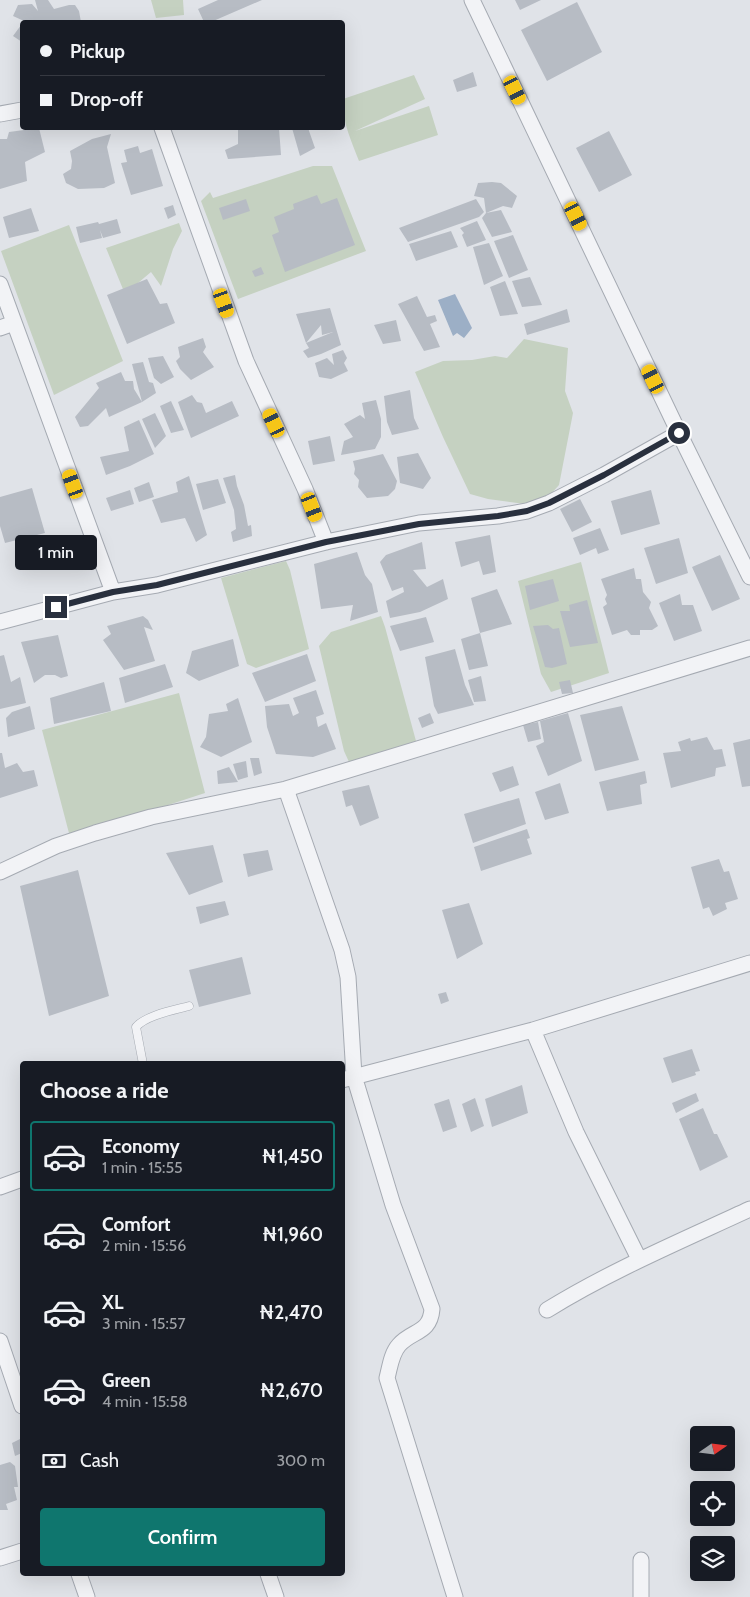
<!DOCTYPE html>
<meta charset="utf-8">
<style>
:root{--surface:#171b24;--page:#20242c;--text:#f1f3f6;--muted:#9ea1a6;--line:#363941;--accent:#0f766e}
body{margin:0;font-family:Cabin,sans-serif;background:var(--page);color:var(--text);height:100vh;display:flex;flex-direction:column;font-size:19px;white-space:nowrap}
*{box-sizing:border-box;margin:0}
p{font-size:16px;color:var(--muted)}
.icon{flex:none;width:28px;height:28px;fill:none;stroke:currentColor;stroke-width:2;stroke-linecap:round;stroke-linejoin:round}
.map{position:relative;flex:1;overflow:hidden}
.sheet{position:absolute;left:20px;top:1061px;width:325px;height:515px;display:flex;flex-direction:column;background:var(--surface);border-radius:5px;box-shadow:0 5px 20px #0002}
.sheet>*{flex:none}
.guide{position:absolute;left:20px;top:20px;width:325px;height:110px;border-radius:5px;box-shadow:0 5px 20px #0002;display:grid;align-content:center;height:110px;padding:0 20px;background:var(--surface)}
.needle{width:32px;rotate:76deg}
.tools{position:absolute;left:690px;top:1426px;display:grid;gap:10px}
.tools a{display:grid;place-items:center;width:45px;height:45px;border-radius:5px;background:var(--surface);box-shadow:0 5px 20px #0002;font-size:25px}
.end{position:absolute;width:22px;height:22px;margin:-11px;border:6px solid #29303e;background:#fff;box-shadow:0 0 0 2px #fff}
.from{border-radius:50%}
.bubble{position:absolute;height:35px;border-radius:5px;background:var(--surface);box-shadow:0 5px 20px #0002;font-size:16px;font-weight:600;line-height:35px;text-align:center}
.car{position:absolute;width:15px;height:30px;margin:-15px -8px;border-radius:6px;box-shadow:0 0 4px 1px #0007;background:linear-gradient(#f5c518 24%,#345 0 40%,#f5c518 0 76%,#345 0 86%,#f5c518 0)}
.guide b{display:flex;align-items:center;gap:18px;height:48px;font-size:19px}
.guide b+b{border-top:1px solid var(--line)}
.guide i{width:12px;height:12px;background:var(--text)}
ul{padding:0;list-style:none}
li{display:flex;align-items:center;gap:15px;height:70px;margin:0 10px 8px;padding:0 10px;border:2px solid transparent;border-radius:5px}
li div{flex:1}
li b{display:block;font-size:19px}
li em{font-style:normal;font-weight:600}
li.current{border-color:var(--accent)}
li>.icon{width:45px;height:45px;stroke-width:1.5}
h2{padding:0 20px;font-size:22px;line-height:60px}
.pay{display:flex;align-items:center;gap:12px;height:55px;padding:0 20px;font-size:19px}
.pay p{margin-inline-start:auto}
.cta{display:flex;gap:10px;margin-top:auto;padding:10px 20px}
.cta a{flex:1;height:58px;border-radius:5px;background:var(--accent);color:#fff;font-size:20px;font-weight:600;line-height:58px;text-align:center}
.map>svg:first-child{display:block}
.green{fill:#c5d1c1}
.water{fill:#9cafc6}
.building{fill:#b7bcc4}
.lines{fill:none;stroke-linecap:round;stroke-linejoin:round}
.lane-casing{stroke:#a5aab2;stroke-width:9}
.street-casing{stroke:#a5aab2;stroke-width:17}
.lane{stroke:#f2f3f6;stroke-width:8}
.street{stroke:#f2f3f6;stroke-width:15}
.route{stroke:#29303e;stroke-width:6}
</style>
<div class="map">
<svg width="750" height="1597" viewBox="0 0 750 1597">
<rect width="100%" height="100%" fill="#e0e3e8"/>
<path class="green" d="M151,0h32l1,15 -28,3z
M414,75l11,24 -70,32 74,-25 9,29 -79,26c-8,-21 -17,-39 -16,-62z
M313,166h19l34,85 -128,48 -37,-98 9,-9 3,6z
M179,223l3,8 -9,18 -12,37 -10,-14 -26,22 -19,-46z
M69,225l54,136 -69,34 -53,-144z
M524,339l44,9 -3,43 8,22 -14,72 -19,21 -52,-7 -18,-5 -27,-57 -28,-65 28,-11 29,-1 23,-4 12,2z
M286,561l4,9 19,79 -53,19 -9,-4 -26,-86z
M581,562l28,111 -58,19 -10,-18 -23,-93z
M381,616l4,11 31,114 -67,21 -5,-11 -25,-105 12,-14z
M179,693l26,100 -135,44 -28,-107z"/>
<path class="water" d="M455,294l17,34 -8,10 -7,-5 -4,3 -15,-36z"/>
<path class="building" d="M35,0h13l6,9 15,-4h6l4,6 2,11h-59v20l-9,-6 11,-15 -11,-5 5,-11 14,-1 6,7z
M218,0h44l-51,22h-7l-6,-13z
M515,0h26l-21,10z
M577,2l25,50 -55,29 -26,-51z
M473,72l4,14 -20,6 -4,-12z
M39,128l6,24 -20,10 2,19 -27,8v-50h7l2,-7z
M238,128h41l2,27 -53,4 -3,-9 13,-6z
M292,128h16l7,20 -15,8z
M609,131l23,44 -33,17 -23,-44z
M111,134l-4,13 8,36 -11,5 -26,1 -12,-6 -3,-9 8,-5 1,-8 -2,-10 22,-12z
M138,146l2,7 12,-4 11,37 -32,9 -10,-32 6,-1 -3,-12z
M492,182l9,1 16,13 -5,12 -9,-2 -17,7 -2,-15 -10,-2 4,-13z
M317,195l4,9 16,-6 18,47 -70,27 -13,-37 7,-3 -5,-15 20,-8 -1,-5z
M246,199l4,12 -27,9 -4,-12z
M476,199l8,13 -5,5 -71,25 -9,-14z
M173,205l3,10 -8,4 -4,-11z
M31,208l8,23 -30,7 -6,-21z
M501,210l11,22 -20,5 -10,-19 4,-5z
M117,219l4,14 -18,5 -3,-8 2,8 -22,5 -4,-16 22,-5 1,2z
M477,221l9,19 -19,7 -5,-12 2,-2 -4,-5z
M451,231l7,16 -42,14 -7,-17z
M513,235l15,35 -19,8 -15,-37z
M489,243l14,33 -19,9 -11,-38z
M261,267l3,7 -9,3 -3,-6z
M530,277l12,28 -20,2 -10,-26z
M147,279l13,25 7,-1 8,20 -48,21 -20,-49z
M505,281l13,33 -18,2 -10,-29z
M417,296l10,21 8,-2 2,6 -7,3 10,23 -16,4 -26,-47z
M330,308l11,37 -20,9 -13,4 -5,-7 6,-3 -3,-5 27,-11 -11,3 -1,-10 -15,18 -10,-29z
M567,309l3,13 -43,13 -3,-11z
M396,320l5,21 -18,3 -9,-19z
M203,338l3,9 -3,5 11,15 -23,13 -11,-11 -4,-8 4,-4 -2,-10z
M343,350l4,8 -3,5 4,8 -17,8 -12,-2 -4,-14 12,-5 7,7 -2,-11z
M163,356l11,21 -13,7 -7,-6 -6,-20z
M143,362l6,20 4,1 3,10 -14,9 -10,-38z
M121,372l4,9h8l1,8 8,13 -33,15 -3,-9 -18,18 -8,1 -5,-10 24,-29 -3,-5z
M410,390l4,28 5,11 -27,6 -5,-13 -3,-26z
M192,395l5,7 5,1 4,10 26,-12 7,15 -48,22 -13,-36z
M376,400l5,19v18l-6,12 -34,6 3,-14 9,-4 -9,-13 16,-9 5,4 -3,-16z
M171,401l13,29 -13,3 -11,-27z
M155,413l11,23 -11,12 -13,-29z
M139,420l15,34 -24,12 -24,9 -6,-18 29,-6 -5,-24z
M330,436l5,25 -22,4 -5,-24z
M418,453l13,25 -8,11 -23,-6 -3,-26z
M383,454l14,27 -2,8 -7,7 -21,2 -9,-11 1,-7 -5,-6 1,-5 -2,-8z
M235,475l2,11 7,19 4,21 3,-1 1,11 -19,6 -2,-10 5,-3 -2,-19 -11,-32z
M189,476l18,59 -11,7 -11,-24 -24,5 -9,-23 26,-8 -2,-10z
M218,479l8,24 -23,7 -7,-26z
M149,482l5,15 -15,5 -5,-14z
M32,488l13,45 -40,10 -5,-17v-29z
M130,490l4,14 -23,7 -5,-13z
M651,490l9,34 -39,11 -10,-34z
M580,499l12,23 -20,10 -12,-23z
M600,528l9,22 -11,4 -2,-6 -16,7 -7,-17z
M490,535l6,37 -13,3 -4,-14 -18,6 -6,-25z
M679,538l9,35 -32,11 -12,-36z
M422,542l4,27 -13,1 14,17 16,-8 5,20 -28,13 -30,6 -4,-17 18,-9 -1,-5 -11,4 -12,-29 6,-7z
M357,552l8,23 7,9 6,28 -28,9 3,-16 -32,4 -7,-45z
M720,555l20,44 -28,12 -20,-44z
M634,568l2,11h5l2,13 8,10 -2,6 9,18 -6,4h-12v5h-9l-4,-5 -15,5 -9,-28 4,-3 -2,-5 2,-4 -6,-16z
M553,579l6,22 -29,9 -5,-24z
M497,589l15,35 -32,9 -9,-35z
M680,594l2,11h11l9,26 -28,10 -15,-38z
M587,600l11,43 -28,4 -10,-36h10l-1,-6z
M143,616l5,4 5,10 -9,-3 11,34 -31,9 -21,-30 8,-6 -4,-8z
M426,617l8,25 -34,9 -10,-25z
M548,625l5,4 6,-1 8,36 -15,4 -7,-1 -12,-41z
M480,633l8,33 -19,4 -8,-31z
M58,635l10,41 -7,2 -6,-3h-10l-11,8 -13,-41z
M233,639l6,27 -40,15 -13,-8 6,-22z
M455,649l10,36 9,20 -36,9 -4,-8 -9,-49z
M307,654l9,27 -51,21 -13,-29z
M4,655l7,27 9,-5 6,26 -26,6v-53z
M165,664l8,23 -48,16 -6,-25z
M481,676l5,25 -12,1 -6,-22z
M570,680l3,13 -11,1 -3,-12z
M104,682l7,29 -57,13 -4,-26z
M316,690l8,24 -8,3 2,10 8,-4 10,26 -23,8 -37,-3 -9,-27 -2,-21 24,-2 4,12 6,-3 -6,-15z
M238,698l14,44 -31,15 -21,-10 6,-10 3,-23 19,-3 -2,-7z
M30,706l5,23 -27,8 -2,-19 6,-6z
M622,706l17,54 -44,11 -15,-56z
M430,713l4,10 -12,5 -4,-10z
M568,713l14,48 -34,15 -12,-30 8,-4 -4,-21z
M538,722l3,17 -13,3 -5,-17z
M707,737l7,13 8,-1 4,17 -10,2 -1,8 -44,12 -8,-35 18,-2 -3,-9 12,-4 1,3z
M750,739v47l-8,1 -9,-44z
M0,753h2l3,15 12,-5 6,9 11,-2 4,16 -38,12z
M250,758h9l3,15 -8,3z
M246,761l2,16 -10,3 -5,-16z
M513,766l6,19 -19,7 -8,-19z
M229,767l9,15 -20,2 -1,-13z
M645,771l2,12 -7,2 2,19 -35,7 -8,-29z
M560,783l9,30 -24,7 -10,-28z
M369,785l10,33 -19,8 -8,-21 -6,2 -4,-16z
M519,798l7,26 -53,19 -9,-29z
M527,829l3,9 -3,1 5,15 -51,17 -7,-24z
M213,845l10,37 -34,13 -23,-42z
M268,850l5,20 -25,7 -5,-23z
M719,859l5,13 5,-1 9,28 -13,4 2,6 -14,7 -4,-9 -6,2 -12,-42z
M78,870l31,126 -60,20 -29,-130z
M225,901l4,14 -29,9 -4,-17z
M469,903l14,41 -26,15 -15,-49z
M242,957l9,37 -52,13 -10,-37z
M446,992l3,9 -8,3 -3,-10z
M692,1049l8,22 -5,1 1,3 -24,8 -9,-25z
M522,1085l6,28 -36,14 -7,-28z
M696,1093l3,8 -23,12 -4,-10z
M475,1098l9,28 -13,6 -9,-28z
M449,1099l8,28 -14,5 -9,-28z
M703,1108l11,26h3l11,23 -28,14 -21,-52z
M22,1438v15l-7,3 -3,-13z
M10,1462l5,4 3,21h-4l3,13 -11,4 2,6h-8v-45z"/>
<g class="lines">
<defs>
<path id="lane" d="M143,1064l-7,-37c10,-12 39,-17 53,-21"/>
<path id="street" d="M472,0l207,433 71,144
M0,114l22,-4
M162,128l84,233 59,128 21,53
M0,284l113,308 44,-7 169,-43 93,-19 79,-7 29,-5 22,-8 55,-28 75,-42
M0,328l14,-5
M0,622l113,-30
M286,789l464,-141
M0,872l56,-26 39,-13 56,-16 135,-28 56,161 6,27 6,99 39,129 39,104c-2,25 -20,21 -33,36 -8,9 -9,22 -12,33l68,219
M533,1030l43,102 63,127
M342,1080l191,-50 217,-67
M0,1187l22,-8
M547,1310c65,-40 134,-69 203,-101
M0,1341l22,65
M0,1558l22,-7
M641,1560v37
M79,1574l8,23
M268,1574l8,23"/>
</defs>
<use href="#lane" class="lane-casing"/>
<use href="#street" class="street-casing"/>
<use href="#lane" class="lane"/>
<use href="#street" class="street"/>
</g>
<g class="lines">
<path class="route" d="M56,607l57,-15 44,-7 169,-43 93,-18 79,-8 29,-5 22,-8 55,-28 75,-42"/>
</g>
</svg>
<div class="tools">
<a><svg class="needle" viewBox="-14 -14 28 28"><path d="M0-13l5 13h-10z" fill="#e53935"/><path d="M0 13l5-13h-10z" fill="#9ea1a6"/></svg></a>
<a><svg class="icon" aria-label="locate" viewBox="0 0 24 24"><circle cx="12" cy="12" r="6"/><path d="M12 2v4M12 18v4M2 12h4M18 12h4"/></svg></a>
<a><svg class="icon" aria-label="layers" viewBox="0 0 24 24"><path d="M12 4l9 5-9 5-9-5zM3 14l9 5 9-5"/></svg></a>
</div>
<i class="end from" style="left:679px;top:433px"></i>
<i class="end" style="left:56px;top:607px"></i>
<div class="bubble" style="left:15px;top:535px;width:82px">1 min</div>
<i class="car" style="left:515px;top:90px;rotate:154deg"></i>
<i class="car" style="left:576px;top:216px;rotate:154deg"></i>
<i class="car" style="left:224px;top:303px;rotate:160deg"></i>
<i class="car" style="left:653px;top:379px;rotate:334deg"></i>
<i class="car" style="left:274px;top:423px;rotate:335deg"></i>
<i class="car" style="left:73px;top:484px;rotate:340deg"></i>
<i class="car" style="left:312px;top:507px;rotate:159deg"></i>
<div class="guide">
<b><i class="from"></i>Pickup</b>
<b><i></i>Drop-off</b>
</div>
<section class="sheet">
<h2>Choose a ride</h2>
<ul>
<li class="current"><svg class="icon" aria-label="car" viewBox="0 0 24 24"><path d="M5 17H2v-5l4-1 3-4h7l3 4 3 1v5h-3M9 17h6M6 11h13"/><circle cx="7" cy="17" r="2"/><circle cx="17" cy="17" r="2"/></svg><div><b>Economy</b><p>1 min · 15:55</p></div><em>₦1,450</em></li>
<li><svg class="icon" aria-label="car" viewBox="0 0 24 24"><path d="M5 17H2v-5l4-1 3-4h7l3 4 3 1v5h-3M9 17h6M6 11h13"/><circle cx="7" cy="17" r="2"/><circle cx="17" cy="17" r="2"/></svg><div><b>Comfort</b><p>2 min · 15:56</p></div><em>₦1,960</em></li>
<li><svg class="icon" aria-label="car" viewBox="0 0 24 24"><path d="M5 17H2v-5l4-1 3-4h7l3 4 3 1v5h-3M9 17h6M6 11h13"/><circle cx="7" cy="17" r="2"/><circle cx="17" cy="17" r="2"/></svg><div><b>XL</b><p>3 min · 15:57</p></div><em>₦2,470</em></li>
<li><svg class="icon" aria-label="car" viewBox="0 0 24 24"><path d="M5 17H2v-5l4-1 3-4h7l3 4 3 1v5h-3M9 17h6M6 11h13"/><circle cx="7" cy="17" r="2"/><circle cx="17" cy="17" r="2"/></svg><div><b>Green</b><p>4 min · 15:58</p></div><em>₦2,670</em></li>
</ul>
<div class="pay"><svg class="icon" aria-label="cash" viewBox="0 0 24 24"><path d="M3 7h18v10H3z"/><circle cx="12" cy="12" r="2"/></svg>Cash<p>300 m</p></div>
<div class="cta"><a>Confirm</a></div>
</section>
</div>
